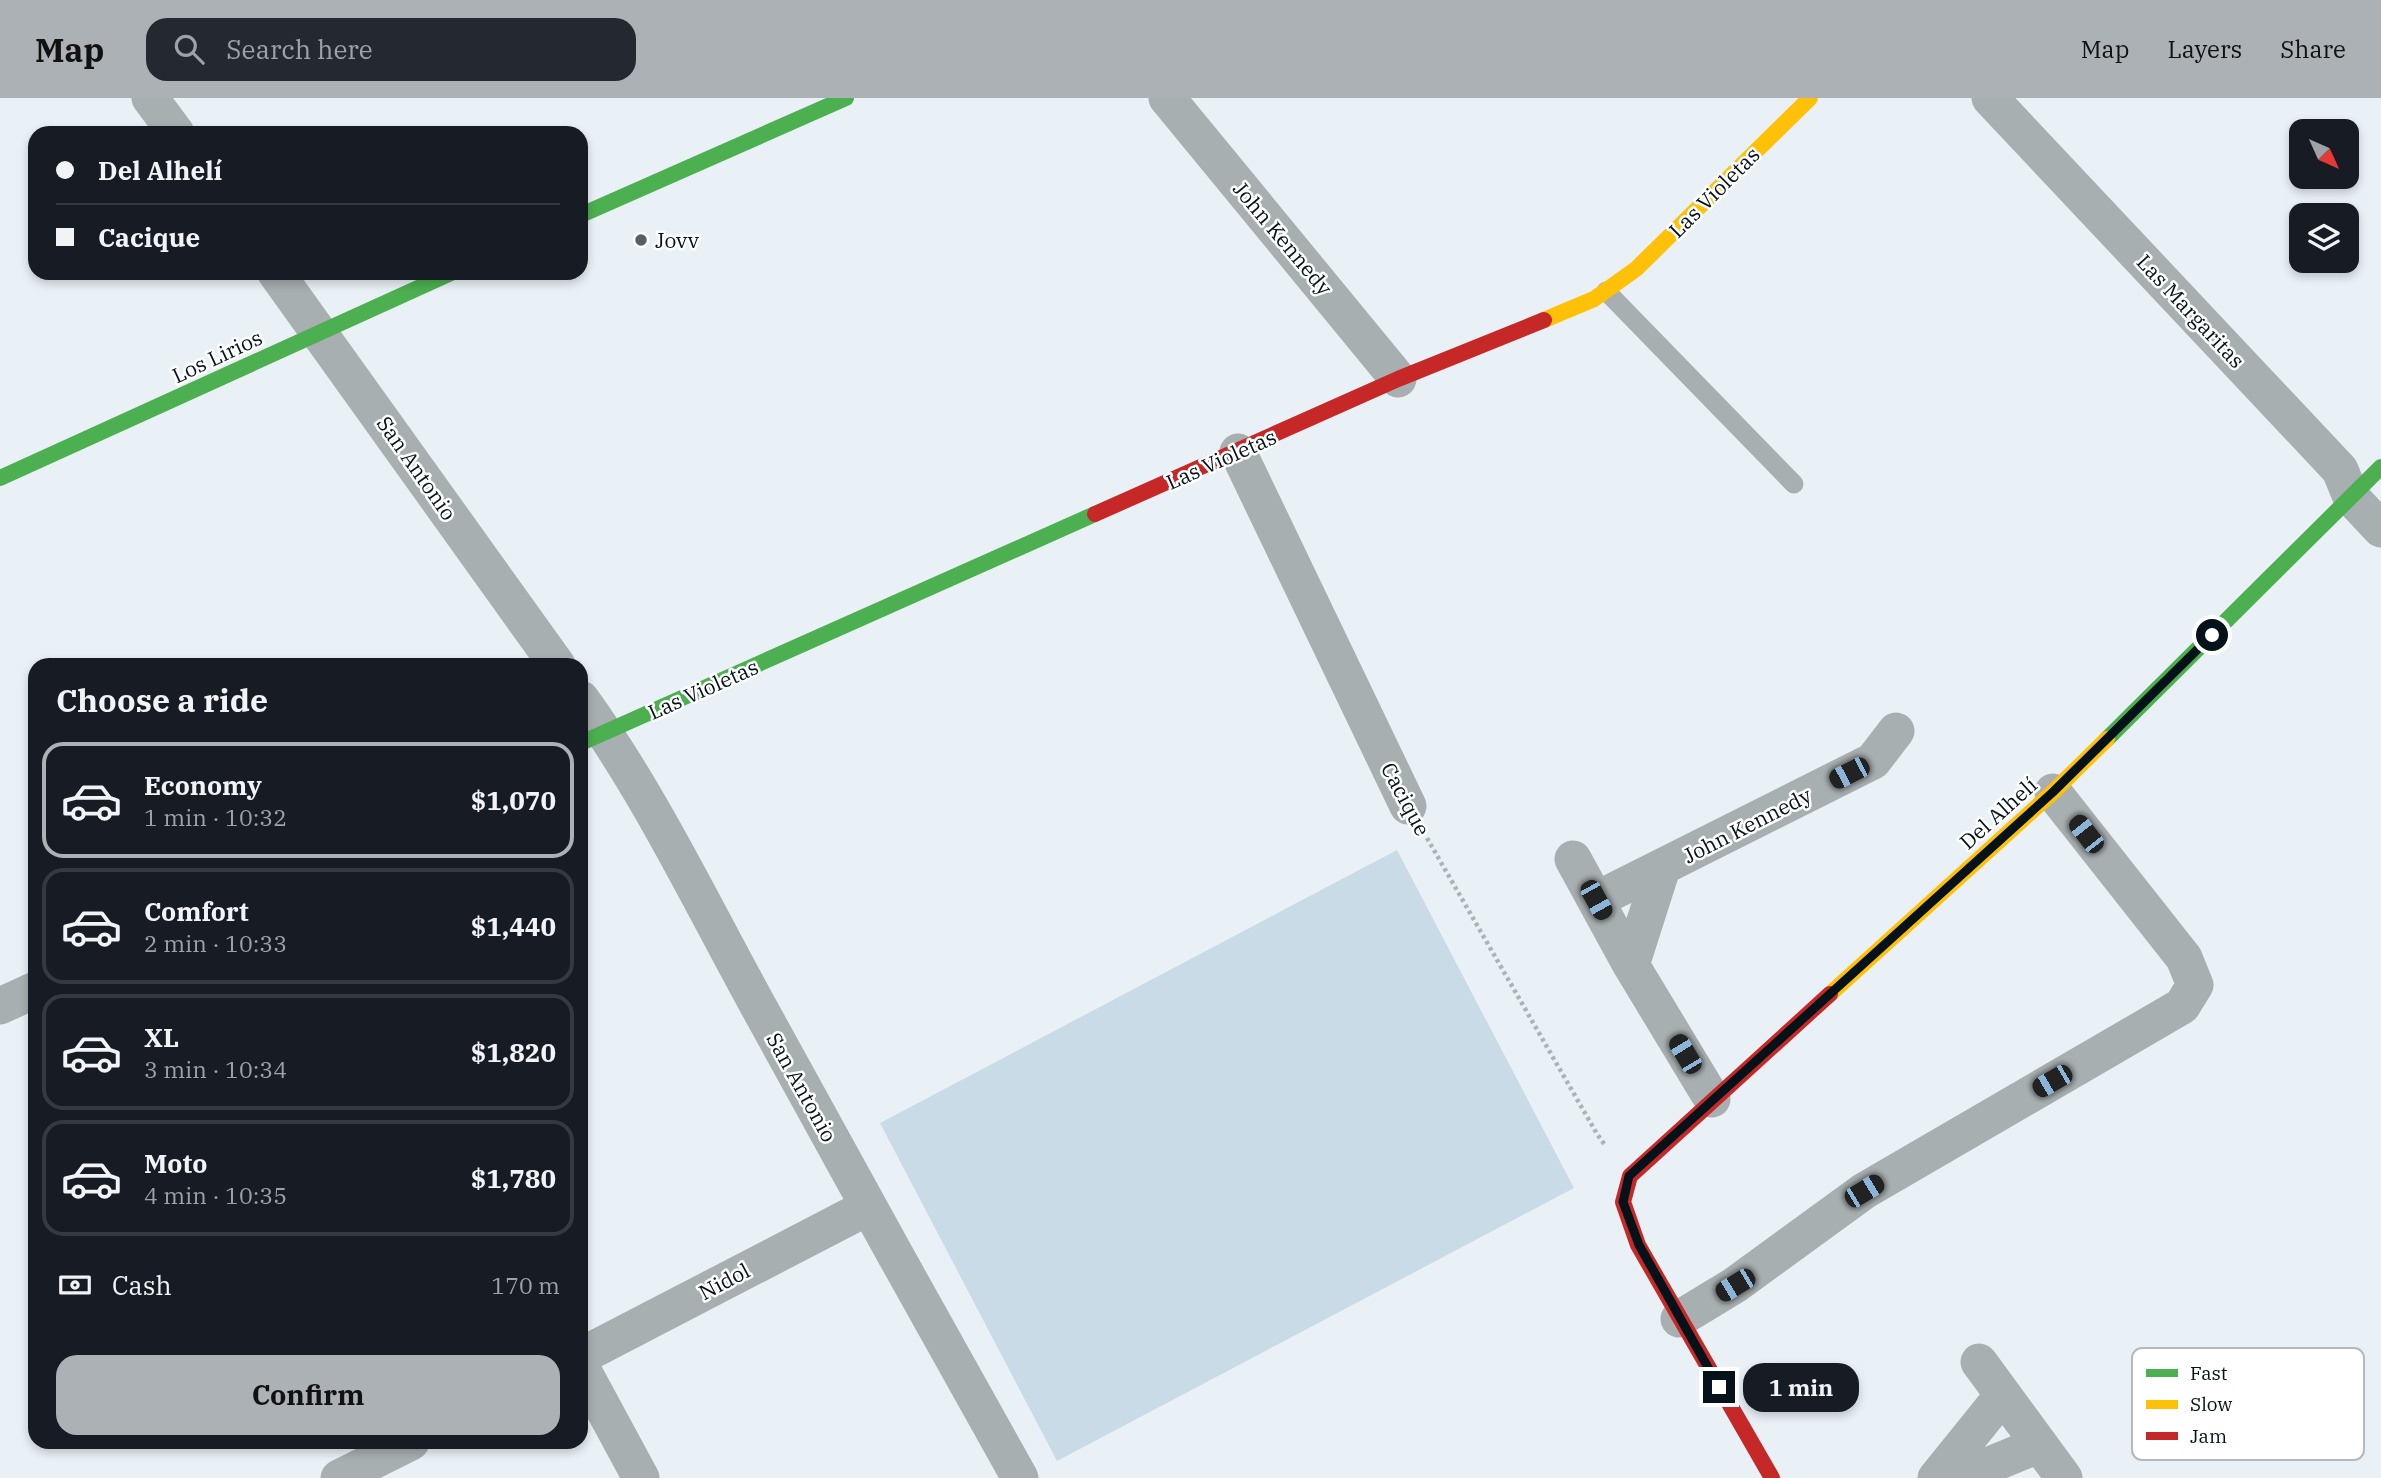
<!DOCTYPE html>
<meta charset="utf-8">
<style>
:root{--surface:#171b24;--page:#242831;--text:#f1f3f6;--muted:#9ea1a6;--line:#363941;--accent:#abb1b5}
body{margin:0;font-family:"IBM Plex Serif",serif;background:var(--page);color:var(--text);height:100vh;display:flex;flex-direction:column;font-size:26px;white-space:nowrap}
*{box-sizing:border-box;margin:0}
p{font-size:23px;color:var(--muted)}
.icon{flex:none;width:38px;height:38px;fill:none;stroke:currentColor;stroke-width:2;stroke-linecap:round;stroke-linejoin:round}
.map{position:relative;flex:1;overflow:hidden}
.drawer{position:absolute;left:28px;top:560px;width:560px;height:791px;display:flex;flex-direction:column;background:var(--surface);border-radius:21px;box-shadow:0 4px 10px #0003}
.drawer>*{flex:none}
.top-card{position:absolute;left:28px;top:28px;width:560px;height:154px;border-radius:21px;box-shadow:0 4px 10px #0003;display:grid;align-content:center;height:154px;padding:0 28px;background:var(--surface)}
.needle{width:46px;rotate:135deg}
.fabs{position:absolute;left:2289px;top:21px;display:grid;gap:14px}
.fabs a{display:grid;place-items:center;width:70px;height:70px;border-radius:14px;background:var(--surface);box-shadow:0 4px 10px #0003;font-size:35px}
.end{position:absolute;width:32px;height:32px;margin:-16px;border:9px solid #051219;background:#fff;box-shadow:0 0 0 4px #fff}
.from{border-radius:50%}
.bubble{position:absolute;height:49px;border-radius:21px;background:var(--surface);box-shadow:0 4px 10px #0003;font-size:23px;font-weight:700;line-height:49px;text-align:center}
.car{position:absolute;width:21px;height:42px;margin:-21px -10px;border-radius:9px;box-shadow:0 0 5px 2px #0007;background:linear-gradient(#222 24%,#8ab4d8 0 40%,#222 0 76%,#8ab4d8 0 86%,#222 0)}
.top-card b{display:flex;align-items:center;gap:24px;height:66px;font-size:26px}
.top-card b+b{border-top:2px solid var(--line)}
.top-card i{width:18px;height:18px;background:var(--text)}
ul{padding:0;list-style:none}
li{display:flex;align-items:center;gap:21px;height:116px;margin:0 14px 10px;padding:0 14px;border:4px solid var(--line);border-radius:21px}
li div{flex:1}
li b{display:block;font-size:26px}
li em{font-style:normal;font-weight:700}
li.on{border-color:var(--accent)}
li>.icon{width:63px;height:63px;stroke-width:1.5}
h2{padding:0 28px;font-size:32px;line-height:84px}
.pay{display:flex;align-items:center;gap:18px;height:77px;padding:0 28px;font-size:26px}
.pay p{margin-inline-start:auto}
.primary-button{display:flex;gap:14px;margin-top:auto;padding:14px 28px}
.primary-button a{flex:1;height:80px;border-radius:21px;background:var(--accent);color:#111;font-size:28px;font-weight:700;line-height:80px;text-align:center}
header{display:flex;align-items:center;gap:42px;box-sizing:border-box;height:98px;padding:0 35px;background:var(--accent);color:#111}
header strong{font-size:33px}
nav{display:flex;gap:38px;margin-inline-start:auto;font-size:24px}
.search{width:490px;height:63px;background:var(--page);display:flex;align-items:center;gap:18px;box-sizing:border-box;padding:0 24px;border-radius:21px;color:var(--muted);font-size:26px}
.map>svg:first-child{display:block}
.green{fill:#c8dbe6}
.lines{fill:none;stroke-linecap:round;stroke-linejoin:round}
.path{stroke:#adb3b5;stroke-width:4.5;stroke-dasharray:3.5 3.5;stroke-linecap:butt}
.lane{stroke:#a8afb0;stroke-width:19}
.street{stroke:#a8afb0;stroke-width:37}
.fast{stroke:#4caf50;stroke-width:16}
.slow{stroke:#ffc107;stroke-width:16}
.jam{stroke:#c62828;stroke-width:16}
.route{stroke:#051219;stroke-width:9}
.poi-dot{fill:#556066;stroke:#fff;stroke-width:2.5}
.labels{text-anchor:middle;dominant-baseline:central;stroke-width:5;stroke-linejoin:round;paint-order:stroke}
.street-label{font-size:21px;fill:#051219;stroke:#fff}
.poi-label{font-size:21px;fill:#051219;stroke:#fff;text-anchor:start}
.key{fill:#fff;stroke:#b4b8ba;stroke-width:2}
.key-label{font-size:19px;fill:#051219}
</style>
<header>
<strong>Map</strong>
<div class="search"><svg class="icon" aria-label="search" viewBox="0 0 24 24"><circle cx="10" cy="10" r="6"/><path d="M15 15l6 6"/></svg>Search here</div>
<nav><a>Map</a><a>Layers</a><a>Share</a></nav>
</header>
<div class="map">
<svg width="2381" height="1380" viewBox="0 0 2381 1380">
<rect width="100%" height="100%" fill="#e9f1f6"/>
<path class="green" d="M1397,752l177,338 -517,273 -177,-338z"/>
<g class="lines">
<path class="path" d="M1427,740l170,296 8,11"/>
<path class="lane" d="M1606,193l188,193"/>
<path class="street" d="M150,0l26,35
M1167,0l231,281
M1990,0l350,372 11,27 30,32
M276,175l281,392
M1238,354l170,354
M581,601c70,97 122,207 180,312 85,156 172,312 259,467
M1573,761l58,106 81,134
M1596,802l277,-139 23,-30
M1631,867l31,-97
M0,908l35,-16
M1679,1221l56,-34 129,-94 318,-185 13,-21 -11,-27 -131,-166
M581,1258l287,-149
M1979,1264l85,116
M581,1269l60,111
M339,1380l72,-36
M1936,1380l67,-83
M1958,1380l80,-33"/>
<path class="fast" d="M581,117l265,-117
M0,380l451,-205
M2107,641l274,-272
M581,645l514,-229"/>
<path class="slow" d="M1544,222l50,-21 42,-30 174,-171
M1830,896l223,-202 54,-53"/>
<path class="jam" d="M1095,416l303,-135 146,-59
M1772,1380l-134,-233 -15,-43 7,-26 200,-182"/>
</g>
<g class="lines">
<path class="route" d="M1719,1289l-80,-142 -16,-43 6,-26 424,-384 159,-157"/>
</g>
<circle class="poi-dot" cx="641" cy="142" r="7"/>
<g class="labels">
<g class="street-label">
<text transform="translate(1714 94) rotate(-45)">Las Violetas</text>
<text transform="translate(1283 140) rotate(50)">John Kennedy</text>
<text transform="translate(2191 213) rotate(47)">Las Margaritas</text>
<text transform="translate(217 258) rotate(-25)">Los Lirios</text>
<text transform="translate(1221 361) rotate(-24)">Las Violetas</text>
<text transform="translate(417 370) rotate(55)">San Antonio</text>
<text transform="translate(703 591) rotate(-24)">Las Violetas</text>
<text transform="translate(1406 701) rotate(62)">Cacique</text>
<text transform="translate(1998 715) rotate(-42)">Del Alhelí</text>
<text transform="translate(1747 727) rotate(-27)">John Kennedy</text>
<text transform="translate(802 989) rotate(61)">San Antonio</text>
<text transform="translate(724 1183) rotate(-28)">Nidol</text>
</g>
<g class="poi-label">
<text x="655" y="142">Jovv</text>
</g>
</g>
<rect x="2132" y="1250" width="232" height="112" rx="10" class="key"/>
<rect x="2146" y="1271" width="32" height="8" fill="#4caf50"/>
<rect x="2146" y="1302" width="32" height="9" fill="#ffc107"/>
<rect x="2146" y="1334" width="32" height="8" fill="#c62828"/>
<g class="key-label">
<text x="2190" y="1282">Fast</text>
<text x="2190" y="1313">Slow</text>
<text x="2190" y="1345">Jam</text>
</g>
</svg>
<div class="fabs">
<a><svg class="needle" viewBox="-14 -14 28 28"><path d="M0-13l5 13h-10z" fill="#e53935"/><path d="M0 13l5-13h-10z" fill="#9ea1a6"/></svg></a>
<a><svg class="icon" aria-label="layers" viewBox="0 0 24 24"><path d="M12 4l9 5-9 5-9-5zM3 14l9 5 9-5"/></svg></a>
</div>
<i class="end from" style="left:2212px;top:537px"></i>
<i class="end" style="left:1719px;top:1289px"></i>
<div class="bubble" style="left:1743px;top:1265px;width:116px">1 min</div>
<i class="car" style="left:1849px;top:675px;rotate:243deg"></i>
<i class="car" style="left:2086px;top:736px;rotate:322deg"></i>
<i class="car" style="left:1596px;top:802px;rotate:151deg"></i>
<i class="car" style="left:1685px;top:956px;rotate:329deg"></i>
<i class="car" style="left:2052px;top:983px;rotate:240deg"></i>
<i class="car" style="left:1864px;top:1093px;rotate:59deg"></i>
<i class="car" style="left:1735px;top:1187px;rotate:239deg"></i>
<div class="top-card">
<b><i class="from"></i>Del Alhelí</b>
<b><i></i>Cacique</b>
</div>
<section class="drawer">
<h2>Choose a ride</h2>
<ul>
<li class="on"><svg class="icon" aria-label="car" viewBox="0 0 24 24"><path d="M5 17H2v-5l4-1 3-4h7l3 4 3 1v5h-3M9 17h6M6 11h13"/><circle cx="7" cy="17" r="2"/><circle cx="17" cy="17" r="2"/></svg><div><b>Economy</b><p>1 min · 10:32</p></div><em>$1,070</em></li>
<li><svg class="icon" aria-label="car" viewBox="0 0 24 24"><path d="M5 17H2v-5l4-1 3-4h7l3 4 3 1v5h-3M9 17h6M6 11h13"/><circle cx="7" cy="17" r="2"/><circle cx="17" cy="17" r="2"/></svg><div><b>Comfort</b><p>2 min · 10:33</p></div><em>$1,440</em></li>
<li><svg class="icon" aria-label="car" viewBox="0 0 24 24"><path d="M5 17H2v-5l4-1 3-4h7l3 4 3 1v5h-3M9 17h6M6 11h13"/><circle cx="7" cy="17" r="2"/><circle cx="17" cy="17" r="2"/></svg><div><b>XL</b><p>3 min · 10:34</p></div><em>$1,820</em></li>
<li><svg class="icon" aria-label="car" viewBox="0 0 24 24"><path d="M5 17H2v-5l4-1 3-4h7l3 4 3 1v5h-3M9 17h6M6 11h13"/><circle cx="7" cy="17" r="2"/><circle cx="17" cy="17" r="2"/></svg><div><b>Moto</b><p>4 min · 10:35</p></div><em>$1,780</em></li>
</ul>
<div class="pay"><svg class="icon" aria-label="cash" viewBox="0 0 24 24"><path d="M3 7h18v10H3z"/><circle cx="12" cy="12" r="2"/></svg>Cash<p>170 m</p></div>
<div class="primary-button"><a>Confirm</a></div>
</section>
</div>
